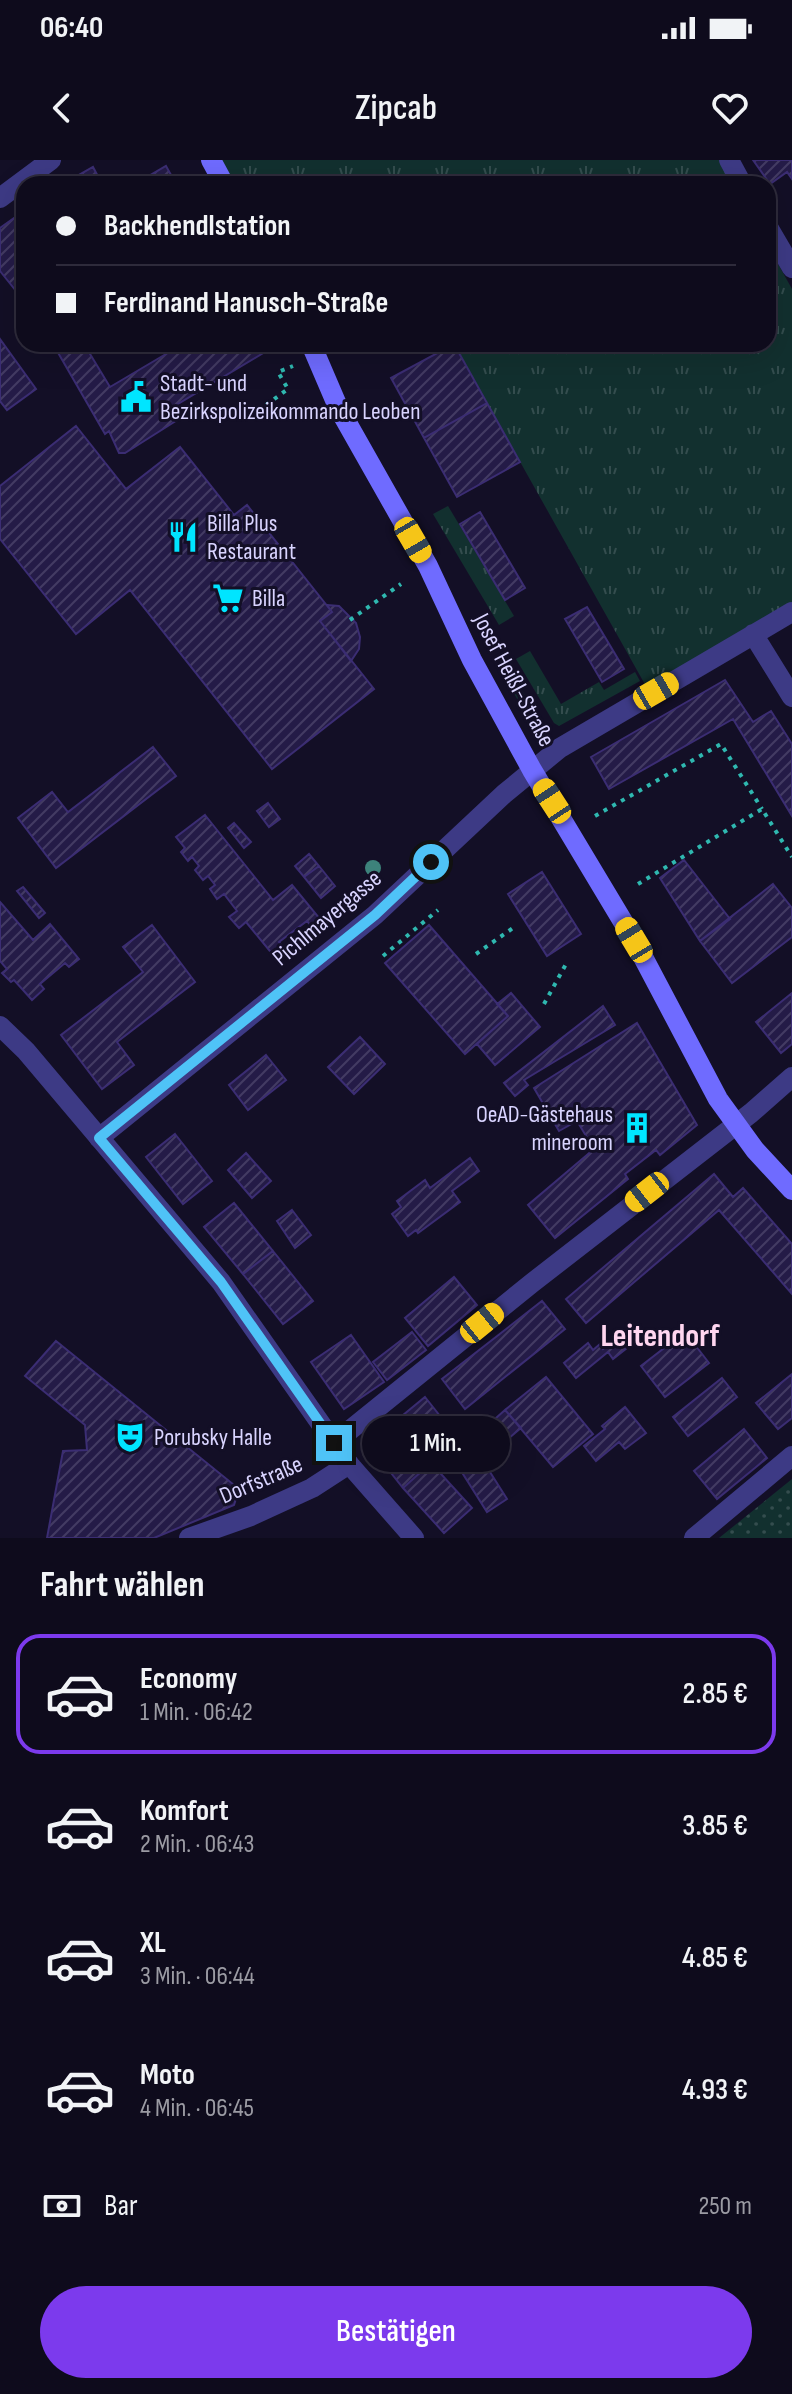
<!DOCTYPE html>
<html lang="de">
<meta charset="utf-8">
<style>
:root{--surface:#0e0b1c;--page:#171425;--text:#f1f3f6;--muted:#9b9ba3;--line:#2e2b3b;--accent:#7c3aed}
body{margin:0;font-family:"Sofia Sans Condensed",sans-serif;background:var(--page);color:var(--text);height:100vh;display:flex;flex-direction:column;font-size:30px;white-space:nowrap}
*{box-sizing:border-box;margin:0}
p{font-size:26px;color:var(--muted)}
.icon{flex:none;width:44px;height:44px;fill:none;stroke:currentColor;stroke-width:2;stroke-linecap:round;stroke-linejoin:round}
.map{position:relative;height:1378px;overflow:hidden}
.details{display:flex;flex-direction:column;background:var(--surface);flex:1}
.details>*{flex:none}
.hud{position:absolute;left:16px;top:16px;width:760px;height:176px;border-radius:24px;box-shadow:0 8px 32px #0002,0 0 0 2px var(--line);display:grid;align-content:center;height:176px;padding:0 40px;background:var(--surface)}
.end{position:absolute;width:36px;height:36px;margin:-18px;border:10px solid #4fc3f7;background:#111;box-shadow:0 0 0 4px #111}
.from{border-radius:50%}
.bubble{position:absolute;height:56px;border-radius:28px;background:var(--surface);box-shadow:0 8px 32px #0002,0 0 0 2px var(--line);font-size:26px;font-weight:600;line-height:56px;text-align:center}
.car{position:absolute;width:24px;height:48px;margin:-24px -12px;border-radius:10px;box-shadow:0 0 6px 2px #0007;background:linear-gradient(#f5c518 24%,#345 0 40%,#f5c518 0 76%,#345 0 86%,#f5c518 0)}
.hud b{display:flex;align-items:center;gap:28px;height:76px;font-size:30px}
.hud b+b{border-top:2px solid var(--line)}
.hud i{width:20px;height:20px;background:var(--text)}
ul{padding:0;list-style:none}
li{display:flex;align-items:center;gap:24px;height:120px;margin:0 16px 12px;padding:0 24px;border:4px solid transparent;border-radius:24px}
li div{flex:1}
li b{display:block;font-size:30px}
li em{font-style:normal;font-weight:600}
li.current{border-color:var(--accent)}
li>.icon{width:72px;height:72px;stroke-width:1.5}
h2{padding:0 40px;font-size:36px;line-height:96px}
.pay{display:flex;align-items:center;gap:20px;height:88px;padding:0 40px;font-size:30px}
.pay p{margin-inline-start:auto}
.button{display:flex;gap:16px;margin-top:auto;padding:16px 40px}
.button a{flex:1;height:92px;border-radius:48px;background:var(--accent);color:#fff;font-size:32px;font-weight:600;line-height:92px;text-align:center}
.status{display:flex;justify-content:space-between;align-items:center;height:56px;padding:0 40px;background:var(--surface);direction:ltr}
.status svg{height:22px;fill:currentColor}
header{display:flex;justify-content:space-between;align-items:center;height:104px;padding:0 40px;background:var(--surface);font-size:36px;font-weight:600}
.map>svg:first-child{display:block}
.grass{fill:url(#grass-tufts)}
.park{fill:url(#park-dots)}
.building{fill:url(#building-hatch);stroke:#3b2d73;stroke-width:2}
.lines{fill:none;stroke-linecap:round;stroke-linejoin:round}
.path{stroke:#2fb8b0;stroke-width:4;stroke-dasharray:4 6;stroke-linecap:butt}
.minor{stroke:#3d3a85;stroke-width:20}
.tertiary{stroke:#3d3a85;stroke-width:20}
.secondary{stroke:#6f6bff;stroke-width:20}
.tree{fill:#3d827b}
.route{stroke:#4fc3f7;stroke-width:10}
.labels{text-anchor:middle;dominant-baseline:central;stroke-width:6;stroke-linejoin:round;paint-order:stroke}
.poi-label{font-size:24px;fill:#d9d4ff;stroke:#130f26;text-anchor:start}
.street-label{font-size:24px;fill:#d9d4ff;stroke:#130f26}
.district-label{font-size:32px;font-weight:bold;fill:#ffd6f0;stroke:#130f26}
</style>
<div class="status"><b>06:40</b><svg viewBox="0 0 49 12"><path d="M0 12V9h3v3zM5 12V6h3v6zM10 12V3h3v9zM15 12V0h3v12zM26 1h20v11H26zM47 4h2v5h-2z"/></svg></div>
<header><svg class="icon" aria-label="back" viewBox="0 0 24 24"><path d="M15 5l-7 7 7 7"/></svg>Zipcab<svg class="icon" aria-label="heart" viewBox="0 0 24 24"><path d="M12 20l-8-8c-3-5 5-10 8-4 3-6 11-1 8 4z"/></svg></header>
<div class="map">
<svg width="792" height="1378" viewBox="0 0 792 1378">
<defs>
<pattern id="grass-tufts" width="24" height="20" patternUnits="userSpaceOnUse" patternTransform="scale(2)"><rect width="24" height="20" fill="#12302f"/><path d="M3 7l-1-3M5 7V3M7 7l1-3M15 17l-1-3M17 17v-4M19 17l1-3" fill="none" stroke="#344d4e"/></pattern>
<pattern id="park-dots" width="8" height="8" patternUnits="userSpaceOnUse" patternTransform="scale(2)"><rect width="8" height="8" fill="#12302f"/><path d="M2 2h.1M6 6h.1" fill="none" stroke="#344d4e" stroke-width="1.8" stroke-linecap="round"/></pattern>
<pattern id="building-hatch" width="6" height="6" patternUnits="userSpaceOnUse" patternTransform="scale(2)"><rect width="6" height="6" fill="#241b47"/><path d="M-1 1l2-2M0 6l6-6M5 7l2-2" fill="none" stroke="#433b63"/></pattern>
</defs>
<rect width="100%" height="100%" fill="#130f26"/>
<path class="grass" d="M211,0h508l14,24h-509z
M768,86l24,43v314l-145,85 -193,-344h314z
M448,346l66,110 -15,9 -66,-111z
M530,491l31,53 38,-22 5,8 31,-18 5,9 -81,45 -5,-3 -38,-64z
M508,506l25,43 -8,4 -24,-43z"/>
<path class="park" d="M792,1319v59h-73z"/>
<path class="building" d="M753,0h39v19l-5,-7 -17,12z
M166,6l10,18h-41z
M93,7l9,17h-39z
M24,51v90l-24,-30v-43z
M0,179l36,50 -29,21 -7,-9z
M53,184h31l26,43 73,-43h77l5,8 -92,55 6,12 -54,34h-6l-10,-22 -4,3z
M454,184l33,59 -63,35 -33,-60z
M487,243l33,59 -63,35 -33,-59z
M76,266l50,63 54,-42 54,68 13,-10 85,107 -12,9 54,68 -102,80 -142,-179 -54,44 -76,-95v-53z
M480,352l45,76 -20,12 -45,-76z
M327,445l12,1 17,17 4,14 -1,12 -8,12 -31,-40 12,-9z
M587,447l37,62 -22,13 -37,-63z
M725,520l28,42 18,-11 21,33v72l-59,-97 -124,70 -18,-32z
M153,587l23,29 -120,92 -38,-50 34,-26 16,20z
M268,643l12,16 -11,8 -12,-16z
M205,655l68,85 19,-15 28,34 -9,7 -4,-5 -28,21 5,6 -10,8 -28,-34 -7,6 -10,-11 8,-6 -13,-17 -7,5 -7,-10 5,-4 -7,-9 -5,4 -8,-10 4,-4 -7,-9 -4,4 -7,-9 4,-4 -9,-11z
M234,663l17,19 -7,6 -16,-20z
M309,694l10,12 -15,11 -9,-11z
M684,700l46,59 -30,22 -40,-63z
M319,706l16,20 -14,12 -17,-21z
M542,712l39,62 -34,22 -39,-62z
M773,724l19,24v29l-60,46 -32,-42z
M23,727l22,26 -6,5 -22,-27z
M0,742l33,38 17,-16 29,35 -10,8 -4,-4 -25,21 4,5 -12,11 -18,-20 -3,2 -9,-9 5,-4 -7,-8z
M152,765l43,57 -78,60 17,23 -32,24 -41,-54 82,-63 -20,-25z
M429,765l79,91 -43,38 -80,-91z
M511,833l29,34 -45,38 -18,-21 31,-28 -11,-12z
M792,833v51l-11,9 -25,-31z
M603,846l12,19 -91,55 4,5 -13,11 -11,-13z
M637,863l60,102 -37,30 -4,-5 -31,24 3,5 -73,59 -27,-33 66,-56 -17,-28 -18,10 -25,-43z
M360,877l25,27 -31,30 -26,-27z
M266,895l20,25 -38,30 -19,-25z
M175,974l37,47 -29,23 -37,-47z
M246,993l25,28 -19,17 -24,-28z
M470,998l9,13 -27,20 8,11 -42,31 -2,-3 -8,6 -16,-22 9,-7 -4,-6 28,-21 5,8z
M714,1014l19,23 10,-9 49,56v50l-73,-84 -133,113 -20,-24z
M234,1043l39,48 -30,23 -39,-47z
M292,1050l19,25 -16,13 -18,-27z
M273,1091l40,50 -30,23 -40,-50z
M454,1117l23,28 -49,41 -23,-28z
M542,1141l23,28 -100,80 -23,-30z
M628,1169l9,11 -24,19 -5,-7 -32,26 -12,-15 24,-20 5,7 7,-6 3,5z
M412,1172l14,18 -39,30 -14,-18z
M685,1172l24,31 -44,34 -24,-31z
M351,1175l33,47 -40,27 -33,-47z
M56,1181l183,148 -5,16 -80,33h-107l16,-87 24,-1 -2,-25 -60,-49z
M792,1214v44l-14,11 -22,-26z
M546,1217l47,57 -40,33 -48,-57z
M722,1218l15,19 -49,39 -15,-19z
M425,1237l19,24 -29,24 16,18 -28,25 -35,-44z
M625,1247l21,26 -21,16 -6,-7 -23,19 -12,-15 21,-17 -3,-3z
M505,1250l16,18 -19,16 -15,-18z
M459,1263l48,76 -20,13 -48,-76z
M744,1269l23,29 -50,41 -23,-28z
M431,1303l41,45 -28,25 -41,-45z"/>
<g class="lines">
<path class="path" d="M266,245l22,-16 -10,-17 15,-6
M350,460l51,-36
M595,656l126,-72 41,65
M638,724l124,-75 30,48
M476,794l37,-26
M383,796l55,-46
M544,844l22,-40"/>
<path class="minor" d="M729,0l13,24
M0,38l51,-38
M768,67l24,41
M753,474l39,63
M99,978l276,-223 129,-121 56,-46 232,-136
M334,1283l198,-160 219,-170 41,-36
M189,1378l62,-22 61,-28 37,-24
M694,1378l98,-82"/>
<path class="tertiary" d="M0,866l26,25 195,231 128,182 65,74"/>
<path class="secondary" d="M211,0l13,24
M311,184l27,63 90,159 44,94 60,110 102,170 84,159 37,51 37,40"/>
</g>
<circle class="tree" cx="373" cy="708" r="8"/>
<g class="lines">
<path class="route" d="M334,1283l-113,-161 -122,-144 276,-223 56,-53"/>
</g>
<defs>
<symbol id="civic-bare" viewBox="-9 -9 18 18"><path d="M-.6-6.5H3V-4.5H.6V-3L4-1V1h2V6H-6V1h2V-1L-.6-3ZM-1.2 2.5V6h2.4V2.5Z" fill="#00e5ff" stroke="#130f26" stroke-width="2.5" paint-order="stroke"/></symbol>
<symbol id="restaurant-bare" viewBox="-9 -9 18 18"><path d="M-5-6h1v4h1v-4h1v4h1v-4h1v5L-1.5 .5V6h-2V.5L-5-1ZM5-6V6H3V1.5H1.5Q1.5-4 5-6Z" fill="#00e5ff" stroke="#130f26" stroke-width="2.5" paint-order="stroke"/></symbol>
<symbol id="supermarket-bare" viewBox="-9 -9 18 18"><path d="M-6-5.5h2.5l.6 2H6L4.5 2H-2.5L-4.4-4H-6ZM-1.5 3.2a1.3 1.3 0 1 0 .1 0ZM3 3.2a1.3 1.3 0 1 0 .1 0Z" fill="#00e5ff" stroke="#130f26" stroke-width="2.5" paint-order="stroke"/></symbol>
<symbol id="building-bare" viewBox="-9 -9 18 18"><path d="M-4-6H4V6H1V3H-1V6H-4ZM-2.5-4.3h1.7v1.8h-1.7ZM.8-4.3h1.7v1.8H.8ZM-2.5-1h1.7V.8h-1.7ZM.8-1h1.7V.8H.8Z" fill="#00e5ff" stroke="#130f26" stroke-width="2.5" paint-order="stroke"/></symbol>
<symbol id="theatre-bare" viewBox="-9 -9 18 18"><path d="M-5-5.5Q0-4 5-5.5V0Q5 5 0 6Q-5 5-5 0ZM-3.3-2.5H-1v1.5H-3.3ZM1-2.5H3.3v1.5H1ZM-2.8 1Q0 5.5 2.8 1Z" fill="#00e5ff" stroke="#130f26" stroke-width="2.5" paint-order="stroke"/></symbol>
</defs>
<g fill-rule="evenodd">
<use href="#civic-bare" x="114" y="215" width="44" height="44"/>
<use href="#restaurant-bare" x="161" y="355" width="44" height="44"/>
<use href="#supermarket-bare" x="206" y="416" width="44" height="44"/>
<use href="#building-bare" x="615" y="946" width="44" height="44"/>
<use href="#theatre-bare" x="108" y="1255" width="44" height="44"/>
</g>
<g class="labels">
<g class="poi-label">
<text x="160" y="223">Stadt- und<tspan x="160" dy="28">Bezirkspolizeikommando Leoben</tspan></text>
<text x="207" y="363">Billa Plus<tspan x="207" dy="28">Restaurant</tspan></text>
<text x="252" y="438">Billa</text>
<text x="613" y="954" text-anchor="end">OeAD-Gästehaus<tspan x="613" dy="28">mineroom</tspan></text>
<text x="154" y="1277">Porubsky Halle</text>
</g>
<g class="street-label">
<text transform="translate(514 520) rotate(62)">Josef Heißl-Straße</text>
<text transform="translate(327 758) rotate(-40)">Pichlmayergasse</text>
<text transform="translate(261 1320) rotate(-23)">Dorfstraße</text>
</g>
<g class="district-label">
<text x="660" y="1176">Leitendorf</text>
</g>
</g>
</svg>
<i class="end from" style="left:431px;top:702px"></i>
<i class="end" style="left:334px;top:1283px"></i>
<div class="bubble" style="left:362px;top:1256px;width:148px">1 Min.</div>
<i class="car" style="left:413px;top:380px;rotate:150deg"></i>
<i class="car" style="left:656px;top:531px;rotate:60deg"></i>
<i class="car" style="left:552px;top:641px;rotate:327deg"></i>
<i class="car" style="left:634px;top:780px;rotate:329deg"></i>
<i class="car" style="left:647px;top:1032px;rotate:232deg"></i>
<i class="car" style="left:482px;top:1163px;rotate:51deg"></i>
<div class="hud">
<b><i class="from"></i>Backhendlstation</b>
<b><i></i>Ferdinand Hanusch-Straße</b>
</div>
</div>
<section class="details">
<h2>Fahrt wählen</h2>
<ul>
<li class="current"><svg class="icon" aria-label="car" viewBox="0 0 24 24"><path d="M5 17H2v-5l4-1 3-4h7l3 4 3 1v5h-3M9 17h6M6 11h13"/><circle cx="7" cy="17" r="2"/><circle cx="17" cy="17" r="2"/></svg><div><b>Economy</b><p>1 Min. · 06:42</p></div><em>2.85 €</em></li>
<li><svg class="icon" aria-label="car" viewBox="0 0 24 24"><path d="M5 17H2v-5l4-1 3-4h7l3 4 3 1v5h-3M9 17h6M6 11h13"/><circle cx="7" cy="17" r="2"/><circle cx="17" cy="17" r="2"/></svg><div><b>Komfort</b><p>2 Min. · 06:43</p></div><em>3.85 €</em></li>
<li><svg class="icon" aria-label="car" viewBox="0 0 24 24"><path d="M5 17H2v-5l4-1 3-4h7l3 4 3 1v5h-3M9 17h6M6 11h13"/><circle cx="7" cy="17" r="2"/><circle cx="17" cy="17" r="2"/></svg><div><b>XL</b><p>3 Min. · 06:44</p></div><em>4.85 €</em></li>
<li><svg class="icon" aria-label="car" viewBox="0 0 24 24"><path d="M5 17H2v-5l4-1 3-4h7l3 4 3 1v5h-3M9 17h6M6 11h13"/><circle cx="7" cy="17" r="2"/><circle cx="17" cy="17" r="2"/></svg><div><b>Moto</b><p>4 Min. · 06:45</p></div><em>4.93 €</em></li>
</ul>
<div class="pay"><svg class="icon" aria-label="cash" viewBox="0 0 24 24"><path d="M3 7h18v10H3z"/><circle cx="12" cy="12" r="2"/></svg>Bar<p>250 m</p></div>
<div class="button"><a>Bestätigen</a></div>
</section>
